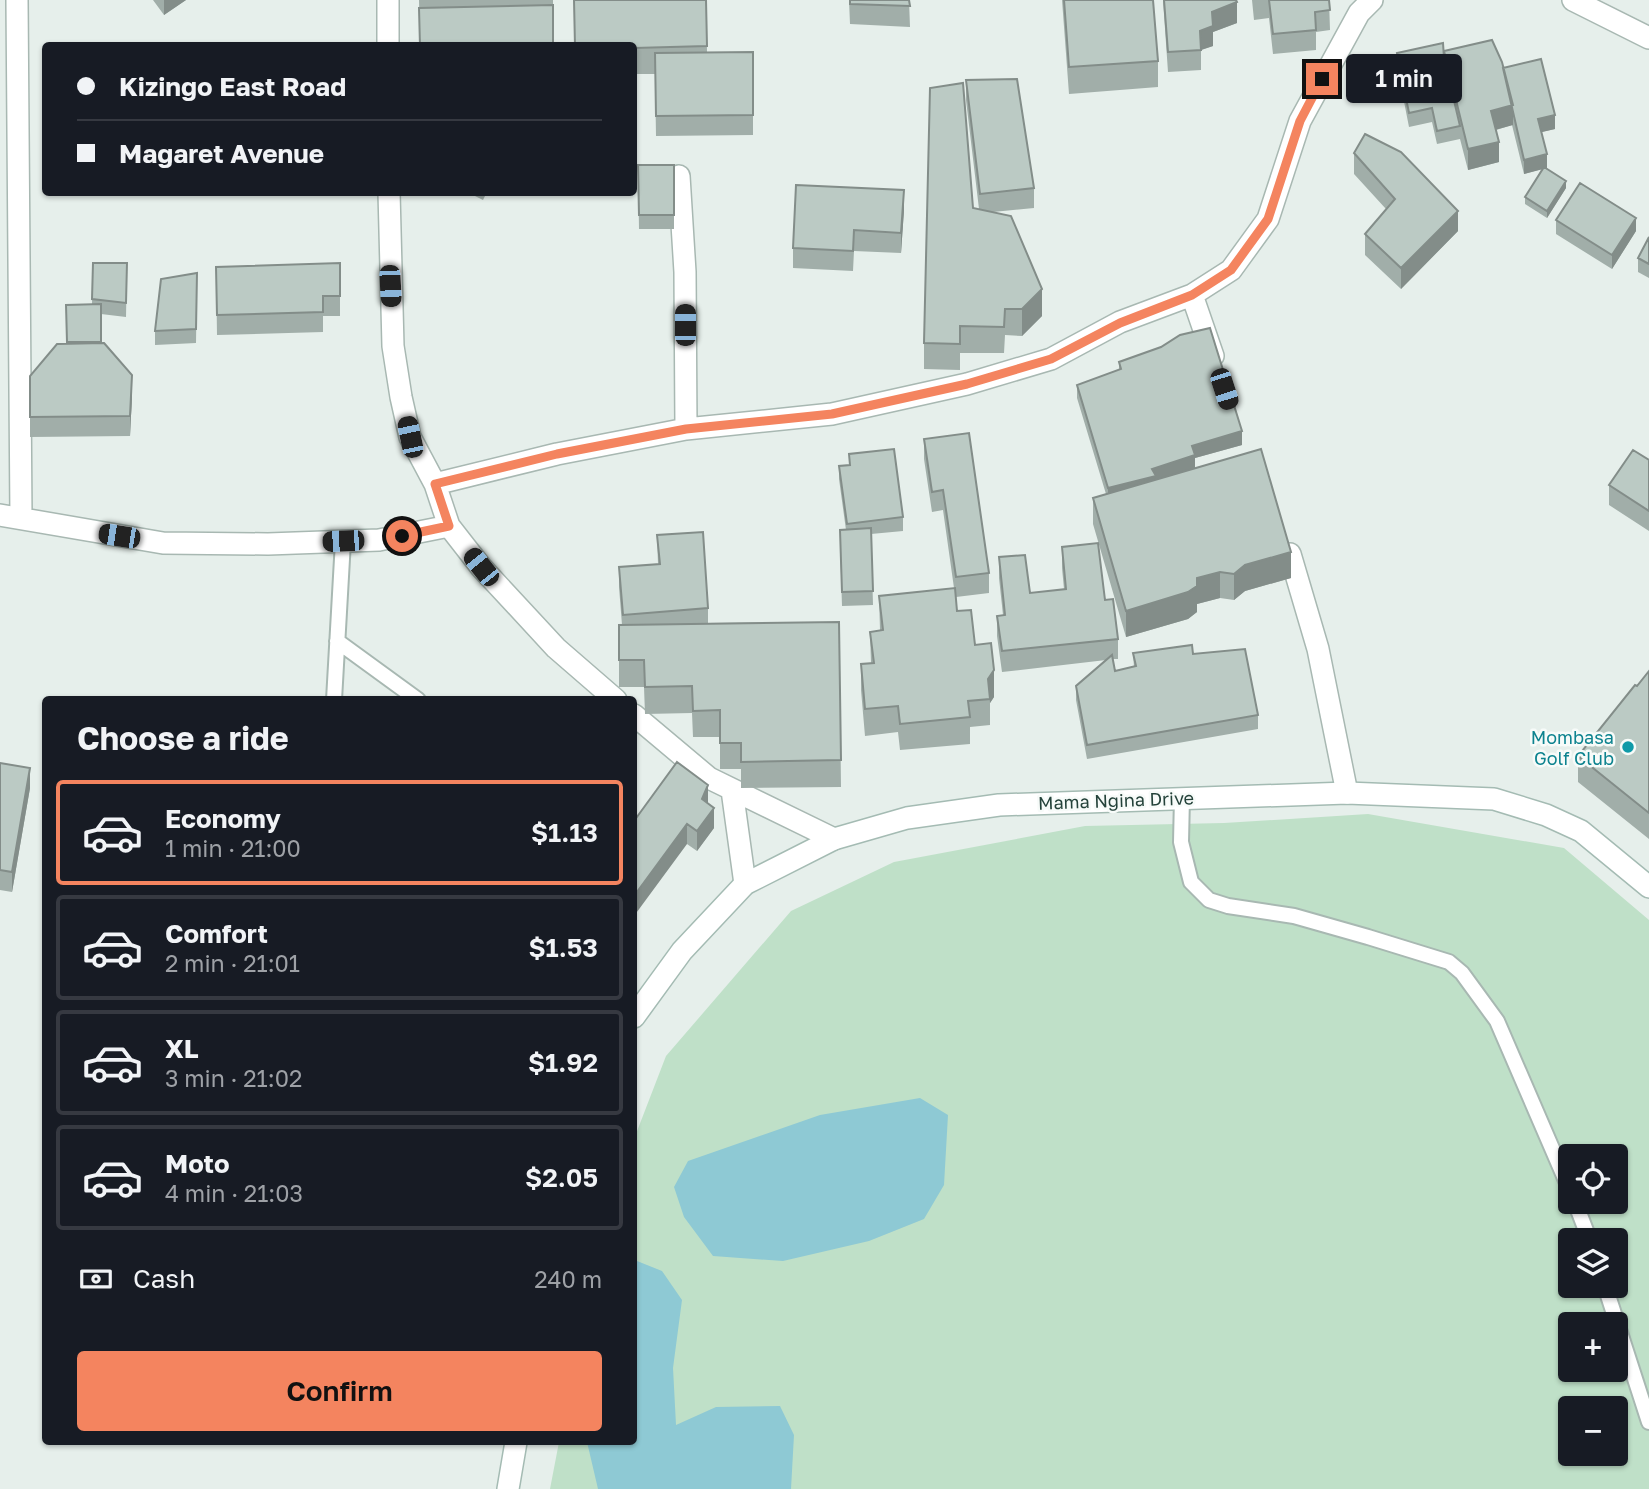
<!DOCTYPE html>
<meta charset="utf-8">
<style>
:root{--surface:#171b24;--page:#242831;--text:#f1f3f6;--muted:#9ea1a6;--line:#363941;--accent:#f4845f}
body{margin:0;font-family:"Golos Text",sans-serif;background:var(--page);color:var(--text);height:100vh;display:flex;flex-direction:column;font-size:26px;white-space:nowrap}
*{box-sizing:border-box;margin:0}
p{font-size:23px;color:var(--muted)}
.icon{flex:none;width:38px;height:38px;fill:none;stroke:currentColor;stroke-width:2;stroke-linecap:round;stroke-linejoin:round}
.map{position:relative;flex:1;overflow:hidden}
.drawer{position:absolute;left:42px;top:696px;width:595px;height:749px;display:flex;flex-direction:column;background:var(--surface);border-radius:7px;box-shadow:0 2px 5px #0004}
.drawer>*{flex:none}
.hud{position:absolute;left:42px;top:42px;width:595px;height:154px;border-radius:7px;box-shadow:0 2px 5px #0004;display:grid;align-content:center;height:154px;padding:0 35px;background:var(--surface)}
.controls{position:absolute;left:1558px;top:1144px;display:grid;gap:14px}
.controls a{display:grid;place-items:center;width:70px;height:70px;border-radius:7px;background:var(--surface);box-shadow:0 2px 5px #0004;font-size:35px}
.end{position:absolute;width:32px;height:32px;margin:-16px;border:9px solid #f4845f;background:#111;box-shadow:0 0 0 4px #111}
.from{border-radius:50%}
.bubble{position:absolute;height:49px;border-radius:7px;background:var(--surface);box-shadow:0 2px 5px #0004;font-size:23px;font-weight:600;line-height:49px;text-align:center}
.car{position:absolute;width:21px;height:42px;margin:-21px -10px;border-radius:9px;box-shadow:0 0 5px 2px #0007;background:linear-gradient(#222 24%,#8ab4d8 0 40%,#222 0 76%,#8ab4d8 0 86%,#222 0)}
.hud b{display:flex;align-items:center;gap:24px;height:66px;font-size:26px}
.hud b+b{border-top:2px solid var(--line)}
.hud i{width:18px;height:18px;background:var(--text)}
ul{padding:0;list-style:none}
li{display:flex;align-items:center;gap:21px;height:105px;margin:0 14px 10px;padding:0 21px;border:4px solid var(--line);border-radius:7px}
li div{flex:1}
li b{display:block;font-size:26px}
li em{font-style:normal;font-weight:600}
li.selected{border-color:var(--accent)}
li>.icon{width:63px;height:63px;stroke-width:1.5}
h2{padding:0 35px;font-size:32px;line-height:84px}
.pay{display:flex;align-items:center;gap:18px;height:77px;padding:0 35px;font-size:26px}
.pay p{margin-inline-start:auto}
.action{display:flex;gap:14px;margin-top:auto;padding:14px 35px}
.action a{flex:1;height:80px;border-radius:7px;background:var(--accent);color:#111;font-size:28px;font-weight:600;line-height:80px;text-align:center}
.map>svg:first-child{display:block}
.green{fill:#bfe0c8;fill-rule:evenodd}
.water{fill:#8ec9d4}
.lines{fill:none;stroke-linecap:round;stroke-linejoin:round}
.lane-casing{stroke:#a8b8b2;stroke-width:18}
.street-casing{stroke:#a8b8b2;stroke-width:24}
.secondary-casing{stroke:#a4bbb3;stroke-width:24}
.lane{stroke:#fff;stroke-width:14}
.street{stroke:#fff;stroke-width:21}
.secondary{stroke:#fff;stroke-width:21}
.wall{fill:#a1aea9}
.shaded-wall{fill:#838d89}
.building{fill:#bbcac4;stroke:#838d89;stroke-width:2}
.route{stroke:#f4845f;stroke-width:9}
.culture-dot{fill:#0f9aa8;stroke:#f7fbf9;stroke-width:2.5}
.labels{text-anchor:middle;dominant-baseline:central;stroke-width:5;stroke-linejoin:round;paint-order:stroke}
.culture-label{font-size:18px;fill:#0d838f;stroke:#f7fbf9;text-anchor:end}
.street-label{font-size:18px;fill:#24423a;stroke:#f7fbf9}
</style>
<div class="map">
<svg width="1649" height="1489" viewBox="0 0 1649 1489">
<rect width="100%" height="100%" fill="#e6efeb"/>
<path class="green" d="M1368,814l196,34 85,72v569h-1099l9,-47h75v-303l32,-83 125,-145 103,-49 191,-36 139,-3zM1570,1157h45v45h-45zM1570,1241h45v45h-45zM1570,1325h45v45h-45zM1570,1409h45v45h-45z"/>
<path class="water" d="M920,1098l28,17 -4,70 -20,34 -55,22 -86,20 -70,-5 -29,-39 -10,-30 14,-26 132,-46z
M637,1261l25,10 20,29 -9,68 3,57 40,-18 64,-1 14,29 -3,54h-193l-11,-47h47v-178z"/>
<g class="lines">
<defs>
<path id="lane" d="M337,641l81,59
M334,700l9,-159
M1182,797l-1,45 10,40 18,18 19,6 66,10 74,21 81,25 13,11 35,48 73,169
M1575,1202l15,39
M1605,1286l44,136"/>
<path id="street" d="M17,0l4,518
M388,0v46
M1573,0l76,38
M679,176l6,96 1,157
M389,192l4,154 8,51 9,40 25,47 14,42
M1192,295l21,61
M435,484l122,-30 129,-25 146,-15 135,-30 84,-25 69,-37 72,-27 39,-25 37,-51 32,-98 59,-108 13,-13
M0,515l163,28 105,1 111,-4 70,-14 32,41 75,81 60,52
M1290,554l28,95 29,144
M634,715l75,63 125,61
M732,790l13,94"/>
<path id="secondary" d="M634,1017l48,-66 63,-67 89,-45 73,-21 92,-13 348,-12 147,6 52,16 35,16 68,56
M508,1489l8,-47"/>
</defs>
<use href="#lane" class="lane-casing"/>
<use href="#street" class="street-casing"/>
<use href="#secondary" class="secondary-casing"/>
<use href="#lane" class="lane"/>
<use href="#street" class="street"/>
<use href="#secondary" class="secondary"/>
</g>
<path class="wall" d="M153,0h33l-22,15z
M419,0h134v46h-133z
M706,0l1,52h46v83l-97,1 -1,-62h-21v-28z
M849,0h60l1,27 -60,-3z
M1062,0h91l5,61v26l-89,7z
M1163,0h73l1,23 -24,9v14l-12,4v20l-33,2z
M1252,0h77l1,30 -14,2v18l-43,4 -4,-36 -15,2z
M1444,51l59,17 52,61 -14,3 6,36 -2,1 21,19 -19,30 -22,-14v-7l17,-28 -18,5 -12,-49 -16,5 3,32 -31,8 -8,-31 -23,5 -5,-22 -23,5 -12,-61v-13z
M966,80l68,108v20l-41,4 49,104 -20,20 -17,-1 -1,18h-44v17l-36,-1v-26l49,-135 6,1 -13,-109z
M1354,153l104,78 -57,58 -36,-34v-21l21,-25 -32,-35z
M638,165l36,50v14h-35z
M467,192h20l-4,8z
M904,210l-3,43 -47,-2 -1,20 -60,-3v-20z
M1556,220l80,11 -24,38 -56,-35z
M1649,237v41l-11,-6v-14z
M93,263h34l-1,54 -25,-3v29l31,52 -2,41 -100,1v-61l37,-32 -1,-39 26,-1z
M340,263v53h-17v16l-106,3 -1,-68z
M197,273l-1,70 -41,2v-14z
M1119,362l123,83 -47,13v10l96,110 -46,13 -11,9 -14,-2 -23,6v8l-9,7 -62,18 -33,-113v-26l13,-4 -29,-96v-13l42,-15z
M924,439l65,134v20l-33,4 1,14 18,34 19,52 -4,6v22l-20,2v17l-70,6 -2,-18 -33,4 -4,-46v-26l10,-1 -1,-31 10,-2 -1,-34 75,-8 -11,-78 -11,2 -8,-53z
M849,454l54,63v14l-32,3 2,71 -31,1 -2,-62 6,-14 -7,-51v-13l10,-1z
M1649,460v71l-40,-26v-20z
M657,535l51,73v15l131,-1 2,165 -100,1v-19h-21v-32h-27l-1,-24 -47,1 -1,-27h-25v-62h3l-3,-38v-20l39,-3z
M1062,547l43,53 13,39v20h-6l3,12 19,-4 -1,-14 60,1 65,61v14l-171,30 -11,-59v-14l30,-26 -104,12 -5,-36v-20l6,-1 -4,-37v-21l31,36 34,-4 -2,-21z
M1649,671v168l-71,-57v-26z
M0,763l30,25 -18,104 -12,-2z
M708,803l6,25 -17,23 -10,-7 -53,-23z"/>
<path class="shaded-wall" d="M164,0h22l-22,15z
M1237,2v21l-24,9v14l-12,4 -1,-19 12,-19z
M1513,105v20l-22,6v-20z
M1555,115v14l-17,4v-14z
M1499,142v20l-31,8v-21z
M1547,154v14l-23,6v-14z
M1566,181v7l-19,30v-7z
M904,190v20l-3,43v-20z
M1458,211v20l-57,58v-21z
M1636,218v13l-24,38v-14z
M1042,289v27l-20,20v-27z
M132,375v20l-2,41v-20z
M1242,431v14l-47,13v11l-87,33v-14l44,-19 40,-23z
M1291,552v26l-46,13 -11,9v-26l11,-9z
M1220,572v26l-23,6v8l-9,7 -62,18v-26l71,-33z
M994,670v27l-4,6 -2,-24z
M30,768v20l-18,104v-20z
M708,785v20l-6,-6z
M714,808v20l-17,23v-20z
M687,824v20l-53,72v-20z"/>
<path class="building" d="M574,0h132l1,46 -73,2v-2h-59z
M850,0h59l1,6 -60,-2z
M1064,0h89l5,61 -89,6z
M1164,0h72l1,2 -25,10 1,14 -13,5 1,19 -33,2z
M1269,0h60l1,10 -15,2 1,18 -43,4z
M553,5v41h-133l-1,-38z
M1492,40l10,22 11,43 -22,6 8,31 -31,7 -24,-98z
M1443,43l1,15 16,68 -23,5 -5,-23 -23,5 -12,-60z
M753,52v63l-97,1 -1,-63z
M1541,59l14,56 -17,4 9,35 -23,6 -21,-92z
M1017,79l17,109 -54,6 -14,-114z
M963,83l10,125 38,8 31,73 -20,20h-17l-1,18 -44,-1v18l-36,-1 6,-255z
M1365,134l36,18 57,59 -57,57 -36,-34 30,-35 -41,-46z
M638,165h36v50h-35z
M1544,167l22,14 -19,30 -22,-14z
M1580,183l56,35 -24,37 -56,-35z
M796,185l108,5 -3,43 -47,-3 -1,21 -60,-3z
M1649,237v27l-11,-6z
M93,263h34l-1,40 -34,-4z
M340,263v33h-17v16l-106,3 -1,-48z
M197,273l-1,56 -41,2 6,-52z
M101,304v38h-34l-1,-37z
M1210,328l32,103 -50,15 3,9 -43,14 4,7 -48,12 -31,-103 44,-16 -2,-7 42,-15 19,-12z
M104,343l28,32 -2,41 -100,1v-41l27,-32z
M969,433l20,140 -33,4 -13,-87 -11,2 -8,-53z
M894,449l9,68 -56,7 -8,-58 11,-1 -1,-11z
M1261,449l30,103 -46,13 -11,9 -14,-2 -23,6v8l-9,6 -62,19 -33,-113z
M1633,450l16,10v51l-40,-26z
M871,528l2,63 -31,1 -2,-62z
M703,532l5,76 -85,7 -4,-48 41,-3 -3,-29z
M1098,543l7,57 8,-1 5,40 -116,12 -5,-35 8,-1 -6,-58 26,-2 5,38 36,-4 -4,-42z
M955,588l2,23 14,-1 4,35 16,-2 3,27 -6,9 2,20 -22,2 2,16 -70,7 -2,-18 -33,3 -4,-45 13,-1 -4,-31 13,-2 -4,-34z
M839,622l2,138 -100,2v-19h-21v-33l-27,1 -1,-25 -47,1 -1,-27h-25v-35z
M1192,645l1,9 52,-5 13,66 -171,30 -11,-59 36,-31 3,16 21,-5 -3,-13z
M1649,671v142l-71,-57 57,-71 2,1z
M677,762l31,23 -6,14 12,9 -17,23 -10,-7 -53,72v-75z
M0,763l30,5 -18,104 -12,-2z"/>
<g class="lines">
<path class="route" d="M402,536l47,-10 -14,-42 122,-30 129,-25 146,-15 135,-30 84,-25 69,-36 72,-28 39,-25 37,-51 32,-98 22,-42"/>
</g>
<circle class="culture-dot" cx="1628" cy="747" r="7"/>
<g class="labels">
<g class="culture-label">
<text x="1614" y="737">Mombasa<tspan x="1614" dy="21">Golf Club</tspan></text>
</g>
<g class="street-label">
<text transform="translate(1116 800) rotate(-2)">Mama Ngina Drive</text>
</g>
</g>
</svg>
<div class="controls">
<a><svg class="icon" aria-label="locate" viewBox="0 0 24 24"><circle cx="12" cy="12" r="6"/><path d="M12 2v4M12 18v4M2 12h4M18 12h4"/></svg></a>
<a><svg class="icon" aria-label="layers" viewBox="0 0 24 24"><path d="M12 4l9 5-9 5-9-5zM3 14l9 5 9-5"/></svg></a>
<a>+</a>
<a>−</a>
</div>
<i class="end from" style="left:402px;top:536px"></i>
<i class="end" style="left:1322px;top:79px"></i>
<div class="bubble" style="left:1346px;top:54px;width:116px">1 min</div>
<i class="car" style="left:390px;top:286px;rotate:177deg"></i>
<i class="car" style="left:685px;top:325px;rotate:0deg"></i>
<i class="car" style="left:1224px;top:389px;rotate:162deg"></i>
<i class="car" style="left:410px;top:437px;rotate:348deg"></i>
<i class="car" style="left:119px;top:536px;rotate:279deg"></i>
<i class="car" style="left:343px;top:541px;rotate:268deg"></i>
<i class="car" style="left:481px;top:567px;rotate:321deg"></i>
<div class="hud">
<b><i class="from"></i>Kizingo East Road</b>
<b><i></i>Magaret Avenue</b>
</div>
<section class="drawer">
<h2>Choose a ride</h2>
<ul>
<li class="selected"><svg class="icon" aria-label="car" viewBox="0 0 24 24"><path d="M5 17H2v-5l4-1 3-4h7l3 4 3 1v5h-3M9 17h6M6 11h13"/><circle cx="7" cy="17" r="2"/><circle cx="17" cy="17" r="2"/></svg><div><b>Economy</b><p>1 min · 21:00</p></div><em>$1.13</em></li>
<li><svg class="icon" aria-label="car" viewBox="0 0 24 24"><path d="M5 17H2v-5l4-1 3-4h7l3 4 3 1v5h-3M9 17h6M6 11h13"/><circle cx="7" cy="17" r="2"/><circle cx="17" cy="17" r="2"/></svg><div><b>Comfort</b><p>2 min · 21:01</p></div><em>$1.53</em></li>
<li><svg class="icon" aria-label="car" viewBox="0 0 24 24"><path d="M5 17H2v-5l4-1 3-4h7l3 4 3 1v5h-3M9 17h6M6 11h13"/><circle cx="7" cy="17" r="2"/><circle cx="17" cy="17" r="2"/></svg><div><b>XL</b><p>3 min · 21:02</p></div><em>$1.92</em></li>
<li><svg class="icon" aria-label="car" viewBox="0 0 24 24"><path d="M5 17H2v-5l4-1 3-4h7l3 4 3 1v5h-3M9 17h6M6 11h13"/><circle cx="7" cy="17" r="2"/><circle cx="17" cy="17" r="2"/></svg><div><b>Moto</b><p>4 min · 21:03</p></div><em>$2.05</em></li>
</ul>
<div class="pay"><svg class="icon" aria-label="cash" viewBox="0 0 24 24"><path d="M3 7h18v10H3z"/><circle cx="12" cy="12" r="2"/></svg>Cash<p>240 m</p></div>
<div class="action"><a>Confirm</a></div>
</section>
</div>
